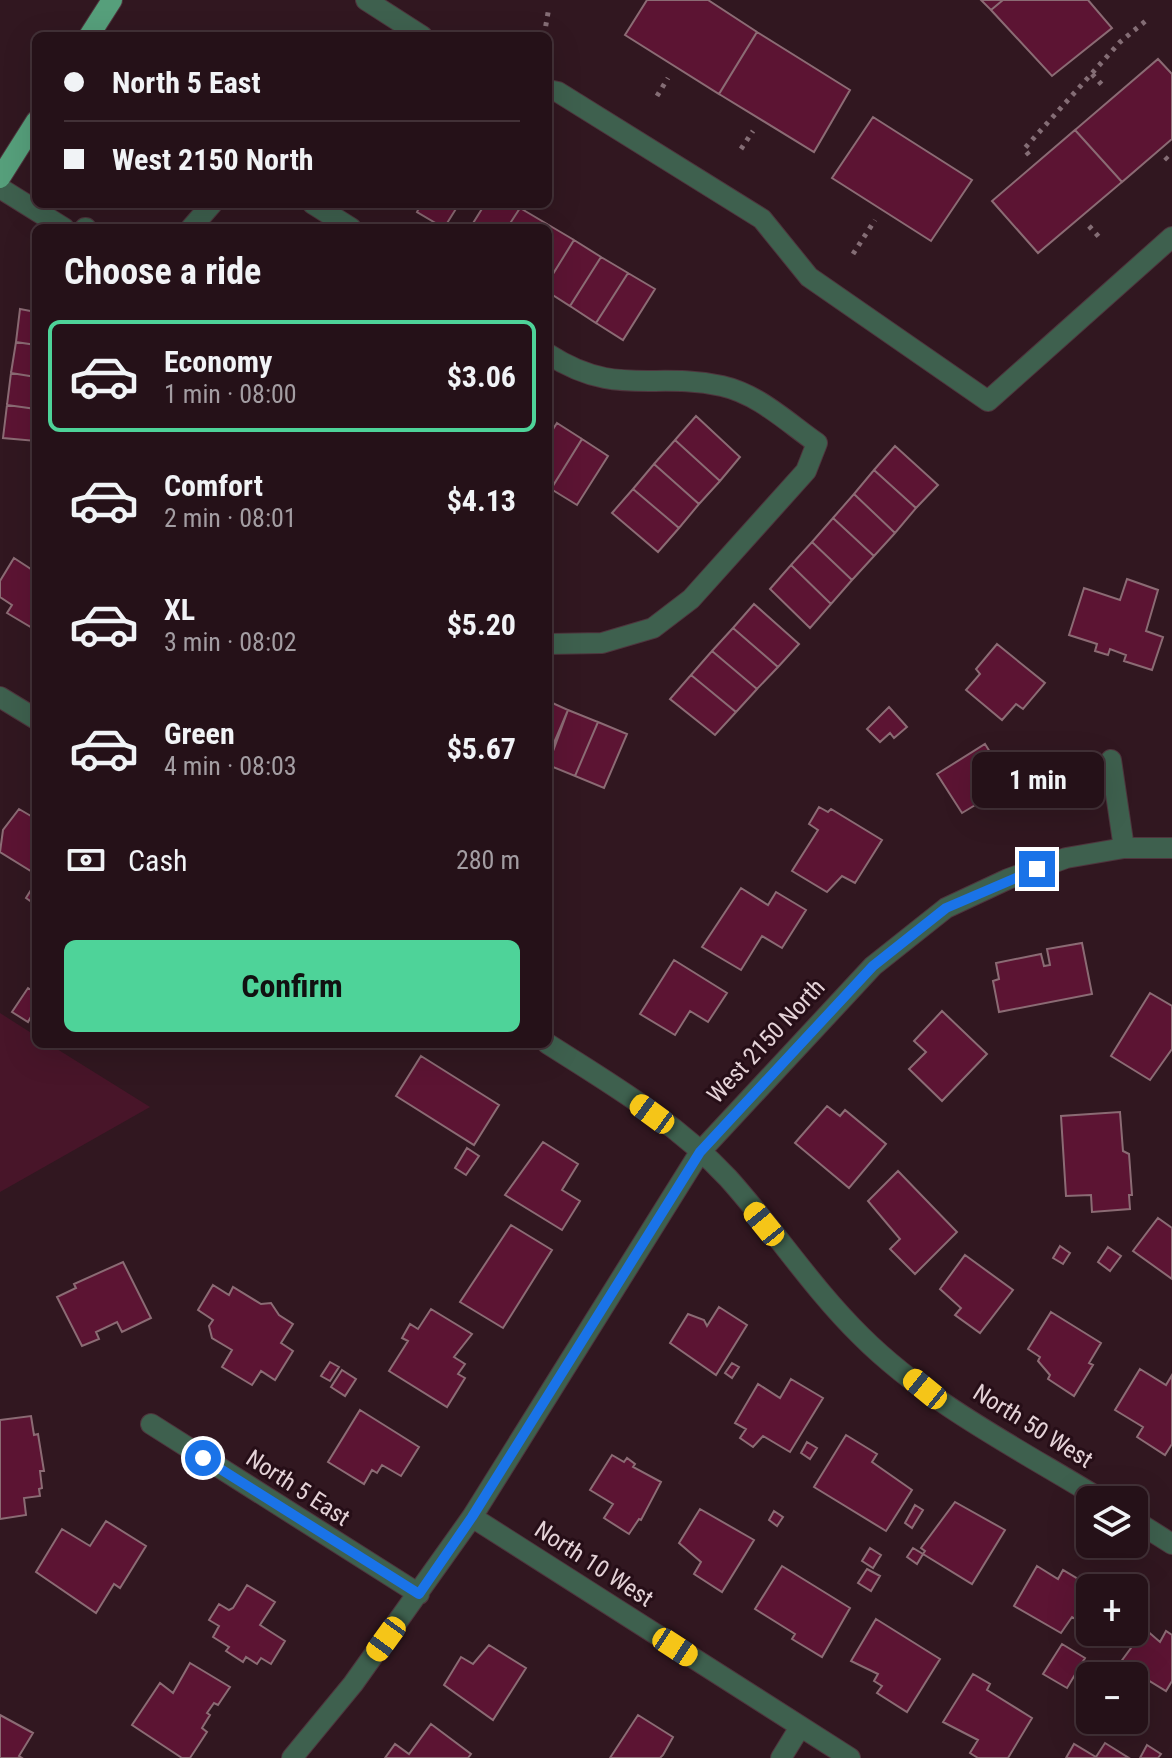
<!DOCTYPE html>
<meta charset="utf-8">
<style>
:root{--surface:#251118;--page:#2d1a21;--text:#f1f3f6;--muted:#a39da2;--line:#423137;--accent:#4ed399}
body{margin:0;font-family:"Roboto Condensed",sans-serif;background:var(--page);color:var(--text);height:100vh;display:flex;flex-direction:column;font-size:30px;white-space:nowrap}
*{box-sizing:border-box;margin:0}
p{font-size:26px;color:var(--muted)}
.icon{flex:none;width:44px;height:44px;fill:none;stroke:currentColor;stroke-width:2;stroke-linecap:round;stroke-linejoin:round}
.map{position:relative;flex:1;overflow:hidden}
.drawer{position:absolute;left:32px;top:224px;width:520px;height:824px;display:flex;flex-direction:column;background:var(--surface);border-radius:12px;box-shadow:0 8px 32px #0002,0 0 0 2px var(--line)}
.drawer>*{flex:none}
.banner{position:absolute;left:32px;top:32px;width:520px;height:176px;border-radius:12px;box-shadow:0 8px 32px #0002,0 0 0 2px var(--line);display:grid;align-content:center;height:176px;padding:0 32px;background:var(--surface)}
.fabs{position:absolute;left:1076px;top:1486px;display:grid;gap:16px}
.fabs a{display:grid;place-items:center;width:72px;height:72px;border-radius:12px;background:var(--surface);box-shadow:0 8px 32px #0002,0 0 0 2px var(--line);font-size:40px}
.end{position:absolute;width:36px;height:36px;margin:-18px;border:10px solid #1a73e8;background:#fff;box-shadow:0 0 0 4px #fff}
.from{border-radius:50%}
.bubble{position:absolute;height:56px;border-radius:12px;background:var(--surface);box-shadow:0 8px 32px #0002,0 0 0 2px var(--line);font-size:26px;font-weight:700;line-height:56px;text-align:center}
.car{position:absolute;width:24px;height:48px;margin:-24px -12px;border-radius:10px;box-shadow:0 0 6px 2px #0007;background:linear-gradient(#f5c518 24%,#345 0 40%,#f5c518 0 76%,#345 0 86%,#f5c518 0)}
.banner b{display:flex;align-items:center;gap:28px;height:76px;font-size:30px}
.banner b+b{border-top:2px solid var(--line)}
.banner i{width:20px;height:20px;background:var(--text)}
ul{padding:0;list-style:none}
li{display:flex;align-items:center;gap:24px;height:112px;margin:0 16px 12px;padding:0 16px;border:4px solid transparent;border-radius:12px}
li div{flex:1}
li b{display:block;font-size:30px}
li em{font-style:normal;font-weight:700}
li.active{border-color:var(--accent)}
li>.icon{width:72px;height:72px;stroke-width:1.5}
h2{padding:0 32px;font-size:36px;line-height:96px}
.pay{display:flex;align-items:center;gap:20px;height:88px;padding:0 32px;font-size:30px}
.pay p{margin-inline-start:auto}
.action{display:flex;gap:16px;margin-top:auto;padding:16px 32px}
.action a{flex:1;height:92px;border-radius:12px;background:var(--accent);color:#111;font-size:32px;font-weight:700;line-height:92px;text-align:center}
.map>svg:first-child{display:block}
.green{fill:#481529}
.building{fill:#5c1433;stroke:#8b6b74;stroke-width:2}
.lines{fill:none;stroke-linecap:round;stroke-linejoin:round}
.minor-casing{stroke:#4e353d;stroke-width:22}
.major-casing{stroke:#4e353d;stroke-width:22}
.path{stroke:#846d75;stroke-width:5;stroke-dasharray:4 6;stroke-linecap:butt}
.minor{stroke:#3e604e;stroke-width:20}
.major{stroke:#569f7b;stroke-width:20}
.route{stroke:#1a73e8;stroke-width:10}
.labels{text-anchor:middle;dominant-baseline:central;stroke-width:6;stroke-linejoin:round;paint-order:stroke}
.street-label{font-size:24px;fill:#e5d3d8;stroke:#260e17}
</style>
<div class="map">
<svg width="1172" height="1758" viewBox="0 0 1172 1758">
<rect width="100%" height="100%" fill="#311720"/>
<path class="green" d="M0,1013l36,23v8h13l101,63 -150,85z"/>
<path class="building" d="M647,0h61l49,32 -38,62 -94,-59z
M981,0h22l-12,10z
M1003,0h85l24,28 -60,48 -61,-66z
M757,32l93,58 -36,62 -95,-58z
M1158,59l14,15v65l-50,43 -47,-52z
M873,117l99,63 -41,61 -99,-63z
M1075,130l47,52 -84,71 -46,-52z
M421,204h38l-15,24 -27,-16z
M485,204h29l6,4 -13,20h-37z
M520,208l27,16 -3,4h-37z
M547,224l27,16 -26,42v-54h-4z
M574,240l27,17 -31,49 -22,-14v-10z
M601,257l27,16 -32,50 -26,-17z
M628,273l27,16 -32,51 -27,-17z
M20,309l16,3v33l-20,-3z
M16,342l20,3v32l-25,-4z
M11,373l25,4v32l-29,-4z
M7,405l29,4v32l-33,-3z
M696,416l44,41 -20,24 -45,-41z
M557,423l25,16 -31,50 -3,-52z
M582,439l26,17 -31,49 -26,-16z
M675,440l45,41 -21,23 -45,-40z
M895,446l43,39 -22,23 -42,-38z
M654,464l45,40 -20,24 -46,-39z
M874,470l42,38 -21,25 -41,-39z
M633,489l46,39 -21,24 -46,-39z
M854,494l41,39 -21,23 -41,-38z
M833,518l41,38 -22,24 -40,-38z
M812,542l40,38 -21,24 -40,-39z
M14,558l20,13 2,-4 -2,62 -27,-16 5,-8 -12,-8v-16z
M791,565l40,39 -21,24 -40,-39z
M1127,579l31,11 -12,41 17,6 -11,33 -28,-9 2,-6 -16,-6 -2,6 -13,-4 2,-7 -28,-9 15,-47 36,12z
M754,604l45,40 -21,23 -45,-39z
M733,628l45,39 -21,22 -45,-38z
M997,644l48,39 -22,26 -7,-5 -14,16 -36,-30 14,-16 -4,-5z
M712,651l45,38 -21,23 -45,-37z
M691,675l45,37 -21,23 -45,-36z
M548,701l20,9 -20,47z
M889,707l18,20 -13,11 -4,-5 -10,9 -13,-13z
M568,710l30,12 -23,54 -27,-11z
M598,722l29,12 -23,54 -29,-12z
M985,744l25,40 -48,29 -25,-39z
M819,807l9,5 3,-3 51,31 -27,43 -13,-7 -15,16 -35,-21 26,-41 -9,-6z
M19,809l17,10 -2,54 -34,-21 3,-22z
M36,882v23l-10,-7z
M741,888l27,17 8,-13 30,18 -24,38 -20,-12 -21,34 -39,-23z
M1082,943l10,51 -93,18 -6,-31 6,-2 -3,-16 45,-9 3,12 6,-1 -3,-16z
M674,960l53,33 -19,29 -18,-11 -15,24 -35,-21z
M28,988l8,5v15l-8,14 -16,-10z
M1150,993l22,13v43l-22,31 -39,-24z
M942,1011l45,43 -45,47 -33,-32 17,-17 -12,-11z
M421,1056l78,49 -25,40 -78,-49z
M827,1106l13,10 5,-6 41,34 -37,44 -54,-45z
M1120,1112l3,39 6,3 3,41h-3l1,14 -38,3 -1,-17 -25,1 -5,-80z
M543,1142l35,22 -16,26 18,11 -18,29 -57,-35z
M467,1148l12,8 -13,19 -11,-7z
M898,1171l59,61 -42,42 -25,-25 10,-10 -32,-38z
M1158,1218l14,10v51l-39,-28z
M511,1225l41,25 -49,78 -43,-26z
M1060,1246l10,7 -7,11 -10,-6z
M1108,1247l13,9 -11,15 -12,-9z
M965,1255l48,35 -33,43 -25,-18 6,-7 -21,-19z
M123,1262l28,56 -29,14 -5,-10 -21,10 3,7 -17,7 -25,-49 19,-9 -2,-4z
M213,1285l16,10 4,-8 28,17 10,-1 8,12 14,9 -12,19 12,8 -18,29 -14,-9 -9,14 -30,-18 10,-17 -20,-12 -3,-12 4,-6 -15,-10z
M719,1307l28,18 -31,50 -46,-32 18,-29 16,6 3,6z
M431,1309l41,25 -18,23 11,7 -7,10 7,4 -18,29 -58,-36 19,-30 -6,-3 8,-14 8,5z
M1051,1312l50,31 -12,20 4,2 -19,31 -26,-17 2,-4 -12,-14 2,-4 -12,-8z
M330,1362l9,5 -9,14 -9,-5z
M732,1363l7,4 -7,11 -7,-5z
M1140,1369l26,16 6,-10v69l-7,11 -28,-18 6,-10 -28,-17z
M342,1370l14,9 -11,17 -14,-9z
M791,1379l32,19 -33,54 -27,-16 -10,11 -13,-9 6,-9 -11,-6 23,-39 22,14z
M360,1410l59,37 -18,29 -19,-11 -5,8 -5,-3 -8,14 -36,-22z
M31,1416l3,19 4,-1 6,37h-4l2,17 -3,1 1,7 -16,2 2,17 -26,4v-99z
M846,1435l31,19 -5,8 40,28 -26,41 -72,-44z
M807,1442l10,6 -7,11 -9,-6z
M612,1455l12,7 3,-4 8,6 -2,3 28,15 -20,38 -2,-1 -10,15 -25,-16 9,-14 -23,-14z
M955,1502l50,28 -33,54 -49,-30 2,-3 -4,-3z
M915,1505l8,5 -11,18 -7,-5z
M700,1509l54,31 -32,52 -28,-18 7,-12 -22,-19z
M774,1511l9,6 -6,9 -8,-6z
M106,1521l40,25 -26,42 -6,-4 -18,29 -60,-41 26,-43 28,17z
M870,1548l11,7 -8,13 -11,-7z
M913,1548l10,6 -6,10 -10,-7z
M782,1566l68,42 -28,49 -30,-18 3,-5 -40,-25z
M1037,1566l21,13 5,-9 30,18h-3v17l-10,17 -8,-5 -11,16 -47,-27z
M867,1569l13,7 -9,15 -13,-8z
M247,1585l28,17 -15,23 25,16 -14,23 -10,-6 -4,6 -11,-7 -3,5 -17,-11 3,-4 -16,-10 6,-11 -10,-6 10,-16 10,6 4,-2z
M876,1619l64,40 -33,53 -30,-19 5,-7 -8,-5 4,-7 -27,-13z
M1145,1629l15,13 6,-11 6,4v46l-6,10 -46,-28z
M1062,1644l23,14 -18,30 -24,-14z
M489,1645l37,23 -33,52 -49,-35 17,-28 12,7z
M190,1663l40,24 -12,18 -4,-2 -7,10 3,2 -8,13 5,4 -17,26h-8l-50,-33 28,-42 13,10z
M973,1674l17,10 -3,6 45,28 -24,40h-30l-8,-5 8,-13 -35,-18z
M0,1715l33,18 -14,23 3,2h-22z
M638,1715l35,22 -10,18 -3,3h-50z
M431,1724l40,30 -3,4h-83l10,-14 14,10z
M1105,1743l24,15h-63l8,-14 22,13z
M1147,1745l14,9 -3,4h-18z"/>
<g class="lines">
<defs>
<path id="minor" d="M366,0l56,36
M548,90l10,2 204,127 47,58 179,124 184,-164
M0,188l64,40
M313,204l38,24
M85,228h1
M191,228l21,-24
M548,354c68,44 105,17 174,32 36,8 65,36 95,57l-11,28 -115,128 -38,29 -51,15 -54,1
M0,697l36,22
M1111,760l13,88
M548,1044c63,40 129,79 180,134 46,51 84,110 133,158 68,68 160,114 241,164
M151,1424l268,170
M472,1517l378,241
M1134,1520l38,24
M292,1758l61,-74 119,-167 228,-365 173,-186 73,-58 62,-29 58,-21 58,-10h48
M781,1758l19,-31"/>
<path id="major" d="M89,36l23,-36
M0,178l36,-57"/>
</defs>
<use href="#minor" class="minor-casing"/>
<use href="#major" class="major-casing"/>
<path class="path" d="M544,36l5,-29
M1092,74l12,13
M657,96l11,-18
M741,149l12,-18
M1029,155l-5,-6 96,-107 28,-23
M1165,157l7,7
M1089,226l11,12
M853,254l22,-34"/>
<use href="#minor" class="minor"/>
<use href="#major" class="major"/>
</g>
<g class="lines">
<path class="route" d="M203,1458l216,136 53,-77 228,-365 173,-186 73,-58 91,-39"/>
</g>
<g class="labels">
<g class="street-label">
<text transform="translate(766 1041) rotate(-47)">West 2150 North</text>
<text transform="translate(1033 1426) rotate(32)">North 50 West</text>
<text transform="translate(298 1488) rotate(33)">North 5 East</text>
<text transform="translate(594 1564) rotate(33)">North 10 West</text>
</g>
</g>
</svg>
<div class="fabs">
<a><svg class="icon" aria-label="layers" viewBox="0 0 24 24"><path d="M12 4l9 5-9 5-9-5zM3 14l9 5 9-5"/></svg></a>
<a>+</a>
<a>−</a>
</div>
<i class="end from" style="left:203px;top:1458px"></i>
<i class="end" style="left:1037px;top:869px"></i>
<div class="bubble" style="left:972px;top:752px;width:132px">1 min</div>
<i class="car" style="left:652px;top:1114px;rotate:306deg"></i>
<i class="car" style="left:764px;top:1224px;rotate:321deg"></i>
<i class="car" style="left:925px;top:1389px;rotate:309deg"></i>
<i class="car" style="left:386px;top:1639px;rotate:216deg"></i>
<i class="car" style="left:675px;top:1647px;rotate:123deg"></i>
<div class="banner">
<b><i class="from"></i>North 5 East</b>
<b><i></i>West 2150 North</b>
</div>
<section class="drawer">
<h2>Choose a ride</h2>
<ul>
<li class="active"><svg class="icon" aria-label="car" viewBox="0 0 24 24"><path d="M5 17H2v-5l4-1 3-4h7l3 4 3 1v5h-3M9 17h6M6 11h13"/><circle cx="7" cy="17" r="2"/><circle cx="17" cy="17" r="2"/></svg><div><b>Economy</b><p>1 min · 08:00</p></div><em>$3.06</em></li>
<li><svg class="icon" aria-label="car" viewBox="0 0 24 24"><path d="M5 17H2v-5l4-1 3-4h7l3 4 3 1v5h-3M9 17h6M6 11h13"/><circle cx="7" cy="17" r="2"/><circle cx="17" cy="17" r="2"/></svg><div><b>Comfort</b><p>2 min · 08:01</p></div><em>$4.13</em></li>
<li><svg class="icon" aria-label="car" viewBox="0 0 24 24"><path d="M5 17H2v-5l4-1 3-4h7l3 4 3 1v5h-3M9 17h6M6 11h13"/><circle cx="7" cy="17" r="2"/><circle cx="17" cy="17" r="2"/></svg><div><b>XL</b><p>3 min · 08:02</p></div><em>$5.20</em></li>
<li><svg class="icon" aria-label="car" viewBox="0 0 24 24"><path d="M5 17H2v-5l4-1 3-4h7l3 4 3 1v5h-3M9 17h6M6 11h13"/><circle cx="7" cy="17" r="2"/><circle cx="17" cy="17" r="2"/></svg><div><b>Green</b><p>4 min · 08:03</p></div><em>$5.67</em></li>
</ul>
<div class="pay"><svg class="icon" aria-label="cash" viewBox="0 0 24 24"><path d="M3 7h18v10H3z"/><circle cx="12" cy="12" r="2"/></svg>Cash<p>280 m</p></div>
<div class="action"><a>Confirm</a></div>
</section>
</div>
